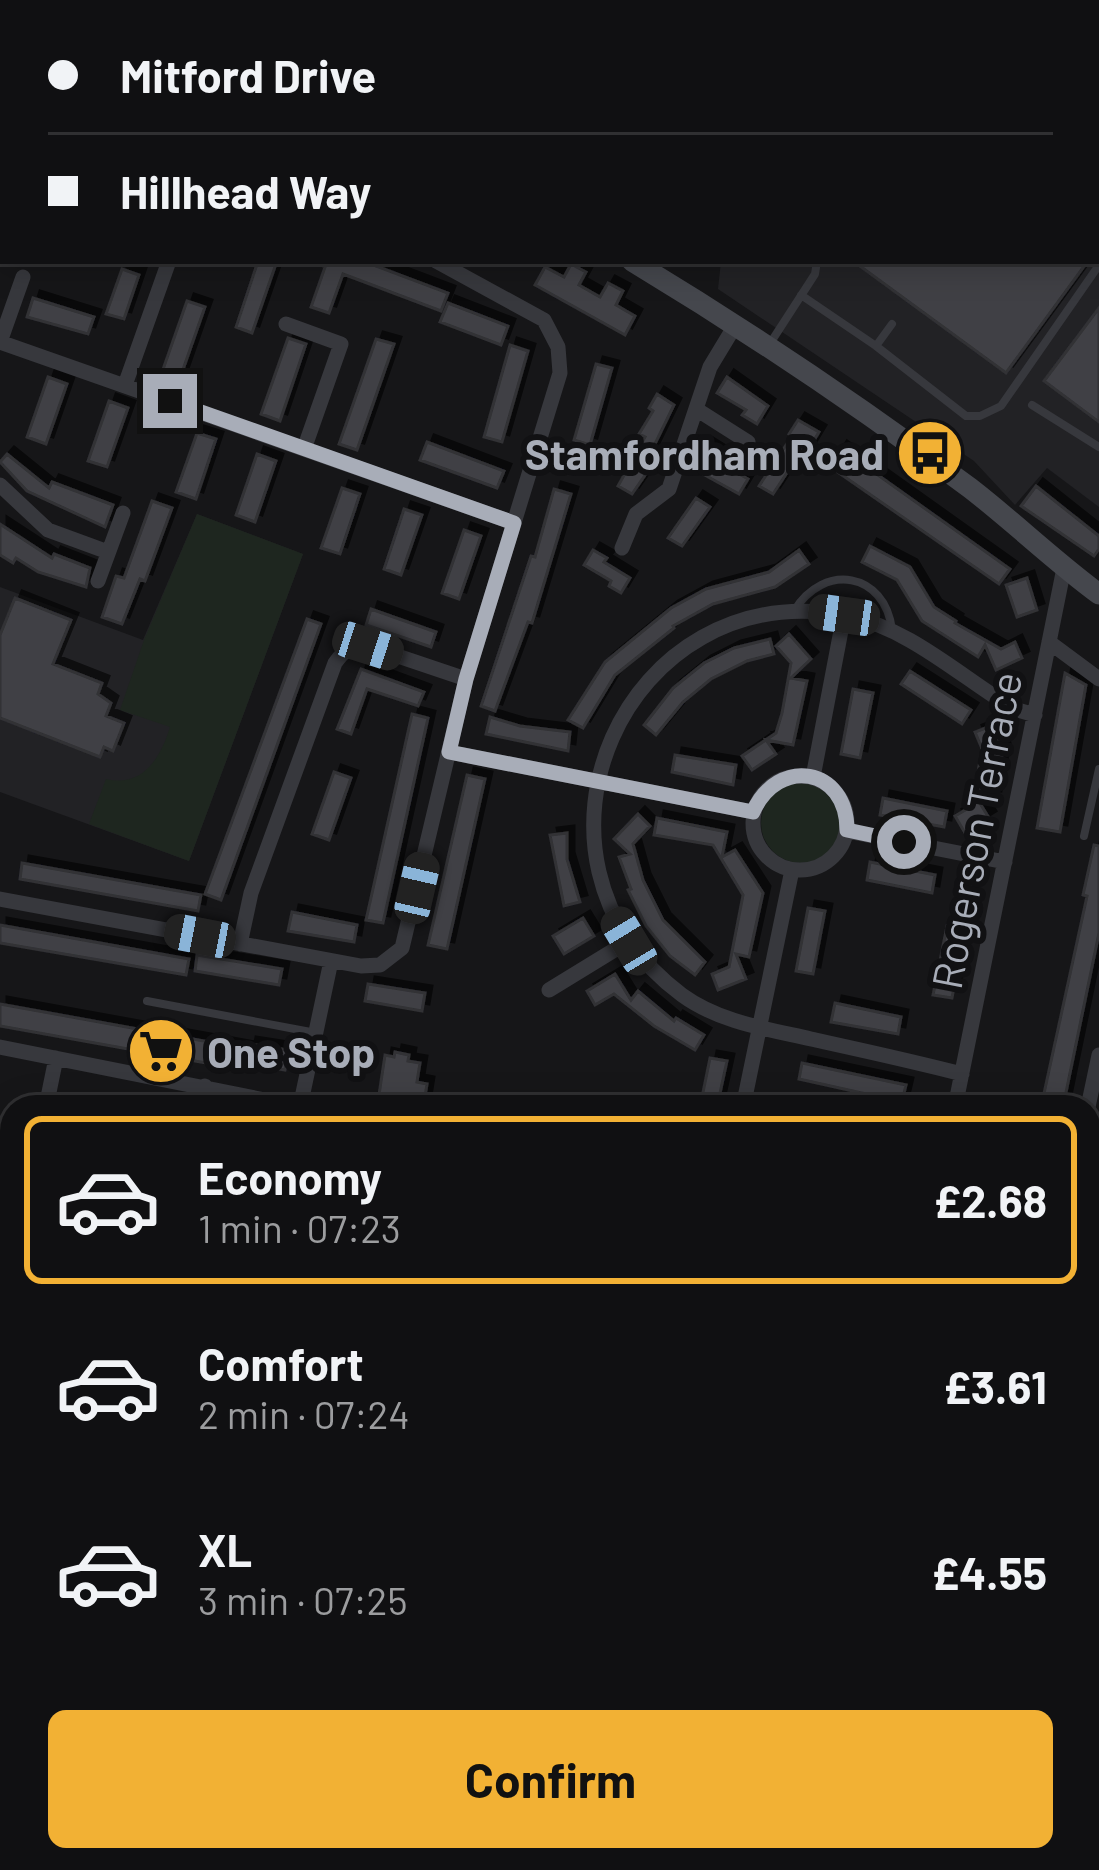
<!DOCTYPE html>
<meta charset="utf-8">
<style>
:root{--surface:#101012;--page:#19191b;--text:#f1f3f6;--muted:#9c9d9f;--line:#303032;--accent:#f2b134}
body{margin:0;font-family:Barlow,sans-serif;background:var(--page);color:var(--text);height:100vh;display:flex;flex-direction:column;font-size:45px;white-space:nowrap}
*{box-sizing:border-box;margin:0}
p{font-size:39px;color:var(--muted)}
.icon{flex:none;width:66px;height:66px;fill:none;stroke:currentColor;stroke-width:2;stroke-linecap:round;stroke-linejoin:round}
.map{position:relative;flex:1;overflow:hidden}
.details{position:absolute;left:0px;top:1095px;width:1101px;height:777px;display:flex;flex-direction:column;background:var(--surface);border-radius:36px 36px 0 0;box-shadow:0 6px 30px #0003,0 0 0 3px var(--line)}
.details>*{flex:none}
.hud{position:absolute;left:0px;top:0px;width:1101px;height:264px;box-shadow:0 6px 30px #0003,0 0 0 3px var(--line);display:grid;align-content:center;height:264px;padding:0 48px;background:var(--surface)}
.end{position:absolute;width:54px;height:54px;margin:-27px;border:15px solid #a8adb8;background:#111;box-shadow:0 0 0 6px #111}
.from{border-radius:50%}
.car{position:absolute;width:36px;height:72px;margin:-36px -18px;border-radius:15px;box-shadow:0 0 9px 3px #0007;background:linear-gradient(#222 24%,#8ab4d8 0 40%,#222 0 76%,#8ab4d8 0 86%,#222 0)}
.hud b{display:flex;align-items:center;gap:42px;height:114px;font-size:45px}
.hud b+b{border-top:3px solid var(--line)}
.hud i{width:30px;height:30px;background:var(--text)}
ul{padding:21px 0 0;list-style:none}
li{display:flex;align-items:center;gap:36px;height:168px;margin:0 24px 18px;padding:0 24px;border:6px solid transparent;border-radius:18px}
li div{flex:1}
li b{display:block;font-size:45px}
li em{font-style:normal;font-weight:700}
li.current{border-color:var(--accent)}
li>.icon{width:108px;height:108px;stroke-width:1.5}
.cta{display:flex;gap:24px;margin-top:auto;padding:24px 48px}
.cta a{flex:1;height:138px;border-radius:18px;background:var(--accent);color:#111;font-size:48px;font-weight:700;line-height:138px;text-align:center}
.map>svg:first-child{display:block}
.built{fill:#222225}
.green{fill:#1e261f}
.building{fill:#404145;stroke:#303034;stroke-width:3;filter:url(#shadow)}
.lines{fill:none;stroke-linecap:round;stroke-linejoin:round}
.lane{stroke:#37383d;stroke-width:8}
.street{stroke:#37383d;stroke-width:15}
.secondary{stroke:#45474d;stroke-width:21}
.route{stroke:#a8adb8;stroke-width:15}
.labels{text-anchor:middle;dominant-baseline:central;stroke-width:12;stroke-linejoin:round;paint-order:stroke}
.poi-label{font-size:42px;font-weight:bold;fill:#a8adb8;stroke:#111113;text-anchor:end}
.street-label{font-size:42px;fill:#a8adb8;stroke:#111113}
</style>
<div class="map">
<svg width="1099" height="1870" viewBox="0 0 1099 1870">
<defs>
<filter id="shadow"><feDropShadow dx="7" dy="-7" stdDeviation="0" flood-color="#0009"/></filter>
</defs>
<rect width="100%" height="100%" fill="#161618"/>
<path class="built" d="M747,0h352v507l-52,-39 -32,37 -41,-44 -256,-172 3,-28h377v-258h-352z
M197,514l106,40 -114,307 -189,-69v-205l143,53z"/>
<path class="green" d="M203,0h544l-538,3z
M197,514l106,40 -114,307 -100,-37 17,-45c37,9 55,-22 64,-52l-50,-17 24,-70z
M761 823a40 40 0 1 1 80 0a40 40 0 1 1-80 0Z
M952,1860l2,10h-199v-9z"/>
<path class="building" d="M258,261h19l-25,72 -16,-6z
M312,261h51l85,32 -7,18 -98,-37 -14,39 -18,-6 14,-40z
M853,261h235l-82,112z
M571,264l15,8 -7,13 21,12 8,-14 15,8 -7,14 19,11 -10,19 -90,-50 10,-18 19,10z
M122,269l17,6 -15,44 -18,-5z
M33,298l61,19 -6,17 -61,-17z
M187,301l18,6 -26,74 -18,-6z
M448,303l60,23 -7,19 -61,-23z
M1099,308v114l-55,-41z
M288,338l18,6 -26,77 -19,-7z
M376,339l18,5 -37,106 -18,-6z
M510,345l18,6 -26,91 -18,-5z
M596,364l16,4 -22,77 -16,-5z
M48,377l19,7 -21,60 -19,-7z
M727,377l41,29 -11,18 -15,-9 4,-5 -29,-17z
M657,394l17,11 -22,45 7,5 -27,39 -14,-8 27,-49 -6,-3 14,-23 -4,-3z
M109,401l19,7 -21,59 -19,-6z
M798,420l21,12 -9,15 -4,-3 -33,50 -14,-8 33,-50 -3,-2z
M197,433l19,6 -20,60 -20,-7z
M427,442l77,29 -7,17 -77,-28z
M706,445l13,8 -4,7 33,19 -9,15 -47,-26z
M840,448l170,121 -11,15 -170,-118z
M7,454l42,34 3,-6 61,23 -8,22 -78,-36 -27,-29z
M257,454l19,7 -21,61 -19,-7z
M1036,486l63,50v13l-5,7 -73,-50z
M342,488l18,6 -20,60 -19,-6z
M554,489l17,5 -39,129 -4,-1 -33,89 -14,-5 50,-150 4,1z
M696,498l14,9 -28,39 -14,-8z
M152,501l20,7 -27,73 -5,-2 -18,45 -20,-7 14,-41 8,2z
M404,509l18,6 -21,60 -17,-6z
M0,524l52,34 2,-4 36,14 -4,19 -48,-15 -22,-14 -3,5 -13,-8z
M464,530l17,6 -22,63 -17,-6z
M870,546l40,21 24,40 22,14 -1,2 46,26 14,-7 7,16 -26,12 -11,-25 -7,12 -56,-36 -25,-41 -35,-18z
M593,550l14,8 -3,4 26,16 -9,15 -12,-7 2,-5 -27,-16z
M799,550l10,14 -34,23 -62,17 -40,22 1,2 -59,47 -32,53 -15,-8 37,-58 66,-54 35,-19 63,-17z
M1027,578l10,32 -20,7 -11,-32z
M15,598l56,22 -18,44 49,19 -4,11 13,9 -5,13 18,7 -11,28 -9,-4 -4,10 -100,-39v-83z
M371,609l65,23 -5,15 -65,-22z
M307,619l14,5 -100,276 -16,-6z
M789,634l22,25 -20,19 16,3 -14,64 -27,-5 10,14 -24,16 -10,-14 34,-23 6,-20 9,-50 -15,-17z
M770,639l4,15 -27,7 -36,18 -28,23 -27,33 -12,-10 29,-37 31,-25 30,-15z
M361,669l63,23 -6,14 -51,-17 -16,45 -14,-5z
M910,671l61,39 -9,14 -61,-40z
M1065,673l21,12 -26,147 -23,-4z
M853,689l20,4 -13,65 -19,-4z
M412,714l16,4 -45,205 -17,-3z
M490,717l30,9 50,6 -2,19 -82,-17z
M993,725l10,25 -9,48 -19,-3 14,23 -24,15 -10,-17 17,-10 7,-40 11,2 -15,-36z
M675,755l61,10 -3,20 -61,-13z
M334,772l17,6 -22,62 -17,-6z
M467,775l18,4 -38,170 -19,-4z
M883,798l64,13 -3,16 -64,-12z
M638,814l12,12 -17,18 10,36 20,40 42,42 -10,13 -25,-19 -24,-30 -18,-36 3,-1 -12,-32 11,-3 -16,-15z
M657,818l70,14 -5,25 13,-7 28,43 -14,64 -13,-3 10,25 -28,11 -6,-16 17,-7 14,-72 -30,-50 -59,-10z
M567,833v26l13,43 -16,4 -14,-71z
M1094,845l5,1v87l-36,174h-22l46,-211 -4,-1z
M870,862l65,13 -3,18 -65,-13z
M22,863l179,32 -3,16 -178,-32z
M808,908l17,3 -12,63 -17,-3z
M292,912l65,13 -3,17 -66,-11z
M583,918l11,18 -30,18 -11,-18z
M0,925l189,34 -3,16 -186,-32z
M947,926l18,3 -13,69 -19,-3z
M197,955l85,14 -3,16 -84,-14z
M615,974l16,26 7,-9 36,30 2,-3 28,17 -9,15 -41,-24 -40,-32 -19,11 -8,-14z
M368,984l57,9 -3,18 -57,-10z
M835,1003l66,14 -3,17 -67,-12z
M0,1004l248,45 1,-5 39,6 -3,20 -39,-6 -1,6 -245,-44z
M395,1052l14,3 -1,6 12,2 -3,19 10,2 -3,19 -13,-2 -1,6h-27l1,-5 -6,-1 7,-46 9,2z
M710,1058l17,3 -10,46h-17z
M802,1063l104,22 -4,17 -103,-23z"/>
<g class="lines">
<path class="lane" d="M1098,231l1,1
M801,295l75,51 16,-22
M771,342l44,-68 2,-13
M876,346l90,70h14l21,-10 98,-141
M1032,405l67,42
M794,611c30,-49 91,-39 98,19
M1084,836l15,-67
M147,1001l169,32"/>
<path class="street" d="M23,277l-23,65 514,181
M286,324l55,20 -37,105
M125,385l44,-124
M696,409l52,33
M0,485l48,45 60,22
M622,548l14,-34 33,-25 41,-122 26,-43
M98,581l25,-68
M1049,642l50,37
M449,752l304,60
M753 823a47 47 0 1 1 94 0a47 47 0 1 1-94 0Z
M813,777l31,-162
M847,831l158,31
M0,899l361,67 19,-1 22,-17 64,-269 94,-306 -2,-26 -14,-27 -108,-59
M240,944l11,-51 84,-230c10,-14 16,-18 33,-17l98,33
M549,990l80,-49
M0,1047l300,60
M962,1074c-50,-13 -101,-24 -151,-35 -44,-10 -92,-17 -129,-44 -184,-137 -57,-423 166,-379 61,12 113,61 166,93l21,6
M46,1107l10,-49
M201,1107l4,-21
M300,1107l31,-146
M743,1107l49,-237
M955,1107l109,-539
M1088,1107l11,-52
M0,1382l12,3
M0,1543l12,3
M1089,1677l10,1
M0,1690l12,4
M84,1860l27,10
M232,1870l31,-10
M1073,1870v-10"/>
<path class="secondary" d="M137,0l7,3
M40,3l1,-3
M0,93l3,-7
M632,261c116,70 229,146 338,227 44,34 84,73 129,106"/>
</g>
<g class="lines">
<path class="route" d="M170,401l344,122 -48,156 -17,73 304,60c25,-56 94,-45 94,18l57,12"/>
</g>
<defs>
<symbol id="bus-disc" viewBox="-11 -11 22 22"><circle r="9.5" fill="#f2b134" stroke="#111113"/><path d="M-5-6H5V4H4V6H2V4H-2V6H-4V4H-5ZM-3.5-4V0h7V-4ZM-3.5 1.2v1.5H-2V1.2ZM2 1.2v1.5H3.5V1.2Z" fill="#111"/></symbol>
<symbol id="supermarket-disc" viewBox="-11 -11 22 22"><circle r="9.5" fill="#f2b134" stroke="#111113"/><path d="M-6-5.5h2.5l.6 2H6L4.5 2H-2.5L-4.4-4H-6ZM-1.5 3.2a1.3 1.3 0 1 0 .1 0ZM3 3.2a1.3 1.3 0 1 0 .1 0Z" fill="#111"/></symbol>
</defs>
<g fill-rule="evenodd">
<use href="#bus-disc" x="892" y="415" width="76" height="76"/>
<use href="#supermarket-disc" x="123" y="1013" width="76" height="76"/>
</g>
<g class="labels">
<g class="poi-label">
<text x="884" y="453">Stamfordham Road</text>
<text x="207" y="1051" text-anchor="start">One Stop</text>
</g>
<g class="street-label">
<text transform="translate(975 830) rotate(-79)">Rogerson Terrace</text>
</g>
</g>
</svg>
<i class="end from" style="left:904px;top:842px"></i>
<i class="end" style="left:170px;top:401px"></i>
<i class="car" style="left:844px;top:615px;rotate:278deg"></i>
<i class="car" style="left:368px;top:646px;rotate:108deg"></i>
<i class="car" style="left:417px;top:888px;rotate:13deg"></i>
<i class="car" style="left:200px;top:936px;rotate:281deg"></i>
<i class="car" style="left:629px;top:941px;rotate:329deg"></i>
<div class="hud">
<b><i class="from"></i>Mitford Drive</b>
<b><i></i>Hillhead Way</b>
</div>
<section class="details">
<ul>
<li class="current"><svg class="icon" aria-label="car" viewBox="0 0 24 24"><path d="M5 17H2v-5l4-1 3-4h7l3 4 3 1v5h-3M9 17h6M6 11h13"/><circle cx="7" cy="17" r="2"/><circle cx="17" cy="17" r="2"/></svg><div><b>Economy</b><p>1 min · 07:23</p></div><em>£2.68</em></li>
<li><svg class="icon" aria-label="car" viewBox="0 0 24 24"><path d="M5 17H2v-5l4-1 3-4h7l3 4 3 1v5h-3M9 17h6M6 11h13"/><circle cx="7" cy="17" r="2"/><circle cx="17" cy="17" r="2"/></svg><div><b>Comfort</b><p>2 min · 07:24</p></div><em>£3.61</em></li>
<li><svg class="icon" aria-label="car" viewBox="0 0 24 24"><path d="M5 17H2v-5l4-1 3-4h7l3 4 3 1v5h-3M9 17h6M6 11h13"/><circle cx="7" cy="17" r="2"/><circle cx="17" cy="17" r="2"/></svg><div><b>XL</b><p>3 min · 07:25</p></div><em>£4.55</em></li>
</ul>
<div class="cta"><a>Confirm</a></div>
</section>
</div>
